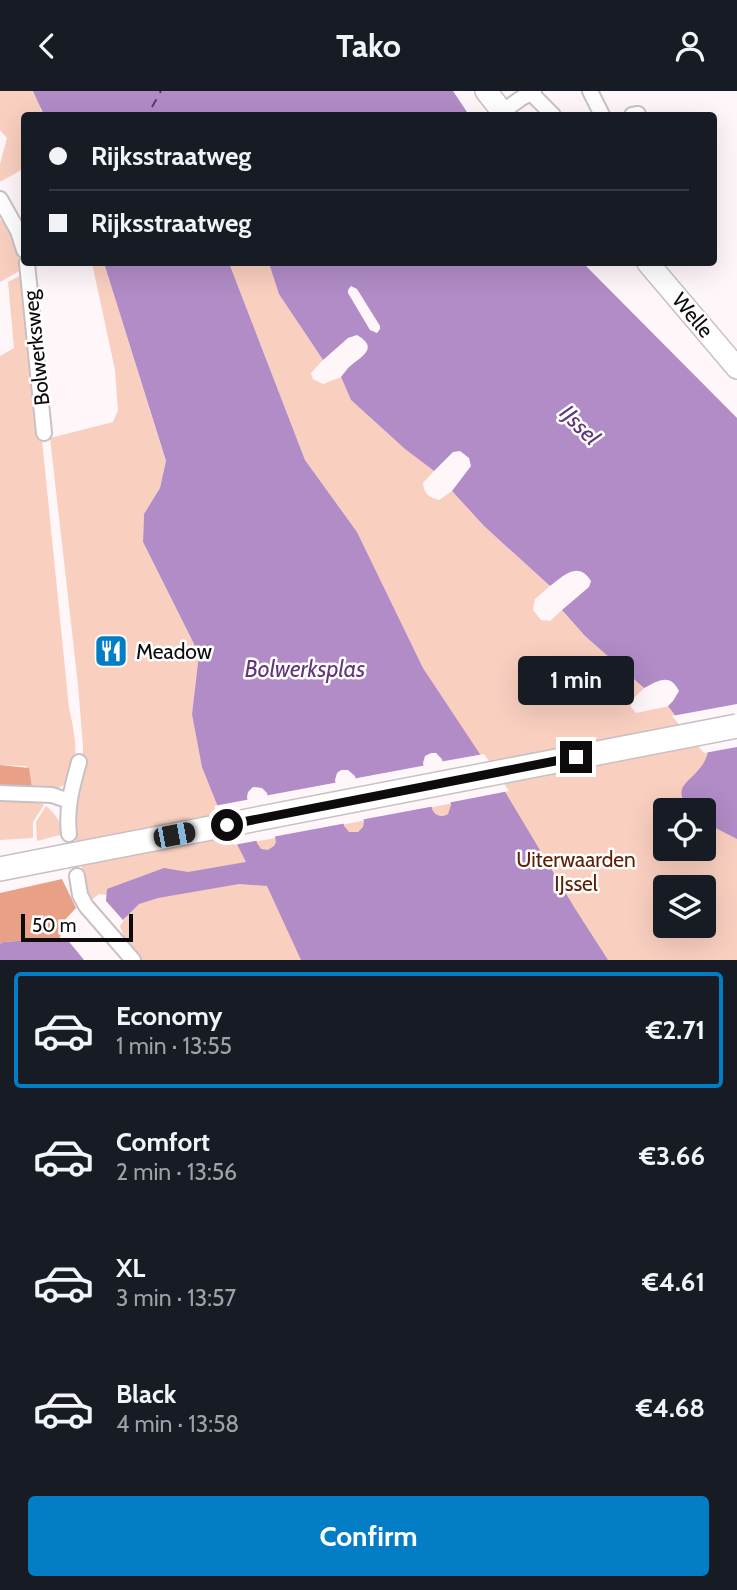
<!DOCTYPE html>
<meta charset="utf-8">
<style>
:root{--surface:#171b24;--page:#242831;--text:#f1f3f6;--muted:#9ea1a6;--line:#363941;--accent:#037dc6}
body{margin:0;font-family:Cabin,sans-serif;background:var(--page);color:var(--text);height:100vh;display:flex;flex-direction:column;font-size:26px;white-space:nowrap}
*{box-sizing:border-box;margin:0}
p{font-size:23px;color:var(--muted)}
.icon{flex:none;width:38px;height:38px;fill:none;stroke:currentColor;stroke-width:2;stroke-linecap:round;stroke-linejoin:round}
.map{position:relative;height:869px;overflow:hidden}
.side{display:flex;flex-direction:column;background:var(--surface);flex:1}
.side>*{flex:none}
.top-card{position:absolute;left:21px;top:21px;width:696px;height:154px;border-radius:7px;box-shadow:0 7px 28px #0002;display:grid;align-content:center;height:154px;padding:0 28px;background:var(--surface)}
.tools{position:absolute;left:653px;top:707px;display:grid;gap:14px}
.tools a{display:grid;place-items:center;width:63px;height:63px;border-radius:7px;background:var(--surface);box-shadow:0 7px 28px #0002;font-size:35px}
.scale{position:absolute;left:21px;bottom:18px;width:112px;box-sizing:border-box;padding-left:7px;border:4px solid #0e0b0c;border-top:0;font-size:19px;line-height:24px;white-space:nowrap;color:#0e0b0c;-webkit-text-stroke:5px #fff;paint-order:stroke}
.end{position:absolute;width:32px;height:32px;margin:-16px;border:9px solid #0e0b0c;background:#fff;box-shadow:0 0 0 4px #fff}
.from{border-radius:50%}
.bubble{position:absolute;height:49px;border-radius:7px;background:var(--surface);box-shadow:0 7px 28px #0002;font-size:23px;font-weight:700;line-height:49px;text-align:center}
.car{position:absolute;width:21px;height:42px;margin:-21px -10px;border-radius:9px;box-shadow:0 0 5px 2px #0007;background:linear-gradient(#222 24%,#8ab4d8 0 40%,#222 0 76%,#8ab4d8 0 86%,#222 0)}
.top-card b{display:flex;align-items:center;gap:24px;height:66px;font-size:26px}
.top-card b+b{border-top:2px solid var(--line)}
.top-card i{width:18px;height:18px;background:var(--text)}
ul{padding:12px 0 0;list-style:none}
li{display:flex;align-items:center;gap:21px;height:116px;margin:0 14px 10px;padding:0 14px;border:4px solid transparent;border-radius:7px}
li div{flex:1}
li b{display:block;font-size:26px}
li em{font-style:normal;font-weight:700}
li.selected{border-color:var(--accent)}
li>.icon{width:63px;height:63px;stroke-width:1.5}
.action{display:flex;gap:14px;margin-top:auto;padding:14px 28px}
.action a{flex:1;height:80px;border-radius:7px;background:var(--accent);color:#fff;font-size:28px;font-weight:700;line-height:80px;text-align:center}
header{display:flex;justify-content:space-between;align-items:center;height:91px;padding:0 28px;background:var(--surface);font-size:32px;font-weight:700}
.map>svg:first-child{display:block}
.green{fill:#f9cfc0;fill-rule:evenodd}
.forest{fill:#e8a186}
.water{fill:#b18cc7;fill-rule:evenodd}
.pier{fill:#fff6f9}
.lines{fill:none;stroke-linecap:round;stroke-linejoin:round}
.ferry{stroke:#63357c;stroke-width:2;stroke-dasharray:9 7;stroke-linecap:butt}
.street-casing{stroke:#cac0c3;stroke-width:18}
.secondary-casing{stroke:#cac0c3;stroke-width:24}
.primary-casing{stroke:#cac0c3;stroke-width:26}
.street{stroke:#fff;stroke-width:14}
.secondary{stroke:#fff;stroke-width:21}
.primary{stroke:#fff;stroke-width:23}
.primary-bridge-casing{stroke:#cac0c3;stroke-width:26;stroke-linecap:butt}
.primary-bridge{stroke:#fff;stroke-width:23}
.route{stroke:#0e0b0c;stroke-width:9}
.labels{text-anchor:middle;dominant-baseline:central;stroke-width:5;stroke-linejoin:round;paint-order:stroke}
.street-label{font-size:21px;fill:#0e0b0c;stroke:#fff}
.poi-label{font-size:21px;fill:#0e0b0c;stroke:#fff;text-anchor:start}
.park-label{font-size:21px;fill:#5f2005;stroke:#fff}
.water-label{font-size:23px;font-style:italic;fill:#63357c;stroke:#fff}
</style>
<header><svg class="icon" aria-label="back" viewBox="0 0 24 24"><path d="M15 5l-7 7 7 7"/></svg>Tako<svg class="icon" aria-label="person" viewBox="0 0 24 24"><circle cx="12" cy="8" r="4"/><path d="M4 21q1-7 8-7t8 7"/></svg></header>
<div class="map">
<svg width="737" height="869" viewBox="0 0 737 869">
<rect width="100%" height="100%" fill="#fff6f9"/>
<path class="green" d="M0,0h105l-65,17 4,7h-9l-2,-3 -1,1 1,2h-9l-1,4 1,47 -2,2 1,1 -23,13v-18l7,-26 -7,-8z
M0,128c15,12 21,31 23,50l-23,13z
M92,172h12l62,199 -6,26 -16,26 -1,28 56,112 -7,60 46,131 267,-52 -82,-125 -66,-136 -52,-72 -76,-197h40l30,61 24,36 -12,13 2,6 10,5 18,-7 10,23 54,49 29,22 -11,12c1,11 6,14 16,17l13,-9 32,35 66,60 -15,13 -2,11 8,10 9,1 12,-11 23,26 59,52 -12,12 -1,7 5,6 33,-7c21,29 41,48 68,70v184h-598l-10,-10 -9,-24 7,-10 -20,-27v6l-8,-1 -10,8 -15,-70 -1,-13 10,-52v-21l-5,-61 -28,-247 63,-16 5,-12 -3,-40zM665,719h39v39h-39zM665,796h39v39h-39z
M23,183l9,66 37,368c5,22 17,73 -14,81 -7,2 -15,0 -23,-1l-6,-22 -26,-1v-409l14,-8 -6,-66z
M0,705l34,4 10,5 -11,17v16l-33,2z
M46,715c10,8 15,17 18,28l-27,7 -1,-19z"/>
<path class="forest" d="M0,674l29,3 3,20 -32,-1z
M62,788l14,29 -14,15 -2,15 -57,4 -3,2v-51z"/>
<path class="water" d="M33,0h420l16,24h-425z
M104,172h125l76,197 52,72 66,136 84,127 67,112 34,53h-307l-34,-74 -28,-2 -81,14 -19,6 -16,16 -17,-19 1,-12 57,-21 24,4 58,-10 -30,-60 -14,-35 -10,-53 7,-60 -56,-112 1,-28 16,-26 6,-27zM431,662h5l6,6 9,46 -3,9c-6,4 -13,2 -16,-5l-9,-46 2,-7zM341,679h7l7,6 9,46 -1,5 -5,5h-9l-5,-6 -9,-46 2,-7zM253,696l9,1 5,5 9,49 -2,4 -6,4 -7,-1 -4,-6 -10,-46 1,-5z
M269,172h314l154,155v421l-33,-17v-12h-16c-15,-25 -1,-25 12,-42 4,-4 6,-10 8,-15l-27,-30 -13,-17 5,-5 6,-10c-9,-19 -22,-10 -35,-3l-59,-52 -23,-26 27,-23 2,-6c-13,-21 -28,-5 -41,5l-66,-60 -32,-35 19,-25 -2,-8 -9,-7 -7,1 -19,19 -29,-22 -54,-49 -10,-23c2,-3 5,-6 7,-9 11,-11 33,-19 9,-33l-9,3 -25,22 -44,-66z
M60,847h6l18,22h-84v-16l3,-2z"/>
<path class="pier" d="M351,195l6,3 23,37v3l-3,4 -7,-3 -22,-37v-3z
M737,613v43l-33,6 -32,-37z
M484,663l25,37 -62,12 -8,-41z
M427,674l8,41 -75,14 -8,-41z
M339,691l8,41 -75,14 -8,-41z
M251,708l9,41 -26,5 -20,-39z"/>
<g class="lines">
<path class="ferry" d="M152,16l9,-16"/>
<defs>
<path id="street" d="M590,0l12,24
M531,2l22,22
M502,21l18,-13 14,-8
M632,24l6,-1
M0,108l18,32 6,19
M27,172l17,170
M0,702l52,2 17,6
M69,743c-3,-26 3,-47 10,-72
M77,785l3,19 6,11 47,54"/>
<path id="secondary" d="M486,0l19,24
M648,172l89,105"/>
<path id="primary" d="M0,778l66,-13"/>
</defs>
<use href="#street" class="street-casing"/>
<use href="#secondary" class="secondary-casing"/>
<use href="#primary" class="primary-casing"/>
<use href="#street" class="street"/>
<use href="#secondary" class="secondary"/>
<use href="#primary" class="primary"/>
<defs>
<path id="primary-bridge" d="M66,765l671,-130"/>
</defs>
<use href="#primary-bridge" class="primary-bridge-casing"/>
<use href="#primary-bridge" class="primary-bridge"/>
</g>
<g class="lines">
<path class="route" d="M227,734l349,-68"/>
</g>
<defs>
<symbol id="restaurant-square" viewBox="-11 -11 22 22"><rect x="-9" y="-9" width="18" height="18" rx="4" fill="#037dc6" stroke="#fff"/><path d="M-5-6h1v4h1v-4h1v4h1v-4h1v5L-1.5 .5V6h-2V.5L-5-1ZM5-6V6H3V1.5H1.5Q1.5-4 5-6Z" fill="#fff"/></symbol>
</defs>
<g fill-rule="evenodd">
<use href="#restaurant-square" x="92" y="541" width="38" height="38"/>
</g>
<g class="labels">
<g class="street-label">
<text transform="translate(693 224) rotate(50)">Welle</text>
<text transform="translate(36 257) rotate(-96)">Bolwerksweg</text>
</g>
<g class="poi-label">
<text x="136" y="560">Meadow</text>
</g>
<g class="park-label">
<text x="576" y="768">Uiterwaarden<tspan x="576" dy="24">IJssel</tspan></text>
</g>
<g class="water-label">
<text transform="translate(580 334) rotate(45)">IJssel</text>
<text x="305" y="578">Bolwerksplas</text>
</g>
</g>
</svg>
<div class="tools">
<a><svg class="icon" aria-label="locate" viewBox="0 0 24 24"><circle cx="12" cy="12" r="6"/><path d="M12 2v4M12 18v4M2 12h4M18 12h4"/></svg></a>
<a><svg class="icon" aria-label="layers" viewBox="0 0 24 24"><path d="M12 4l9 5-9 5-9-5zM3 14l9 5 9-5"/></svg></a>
</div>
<div class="scale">50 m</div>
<i class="end from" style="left:227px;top:734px"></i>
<i class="end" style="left:576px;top:666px"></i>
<div class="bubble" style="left:518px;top:565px;width:116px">1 min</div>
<i class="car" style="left:174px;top:744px;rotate:79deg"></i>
<div class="top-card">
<b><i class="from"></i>Rijksstraatweg</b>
<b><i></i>Rijksstraatweg</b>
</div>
</div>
<section class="side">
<ul>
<li class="selected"><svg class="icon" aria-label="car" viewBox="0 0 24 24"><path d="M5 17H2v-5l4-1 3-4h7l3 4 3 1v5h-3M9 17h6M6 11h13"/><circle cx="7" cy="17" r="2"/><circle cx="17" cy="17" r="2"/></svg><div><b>Economy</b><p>1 min · 13:55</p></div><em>€2.71</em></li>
<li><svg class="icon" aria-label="car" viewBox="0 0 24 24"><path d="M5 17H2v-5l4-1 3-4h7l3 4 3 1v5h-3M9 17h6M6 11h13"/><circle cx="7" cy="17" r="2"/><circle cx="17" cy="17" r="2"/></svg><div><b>Comfort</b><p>2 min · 13:56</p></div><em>€3.66</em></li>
<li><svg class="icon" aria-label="car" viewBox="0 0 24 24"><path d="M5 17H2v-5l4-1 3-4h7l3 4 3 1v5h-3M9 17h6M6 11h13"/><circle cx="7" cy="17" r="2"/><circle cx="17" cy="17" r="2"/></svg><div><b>XL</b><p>3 min · 13:57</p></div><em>€4.61</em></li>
<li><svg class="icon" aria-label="car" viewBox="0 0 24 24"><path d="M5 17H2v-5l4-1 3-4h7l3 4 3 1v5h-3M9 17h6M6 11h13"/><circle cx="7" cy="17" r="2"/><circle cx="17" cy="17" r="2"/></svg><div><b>Black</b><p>4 min · 13:58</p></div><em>€4.68</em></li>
</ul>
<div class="action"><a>Confirm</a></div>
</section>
